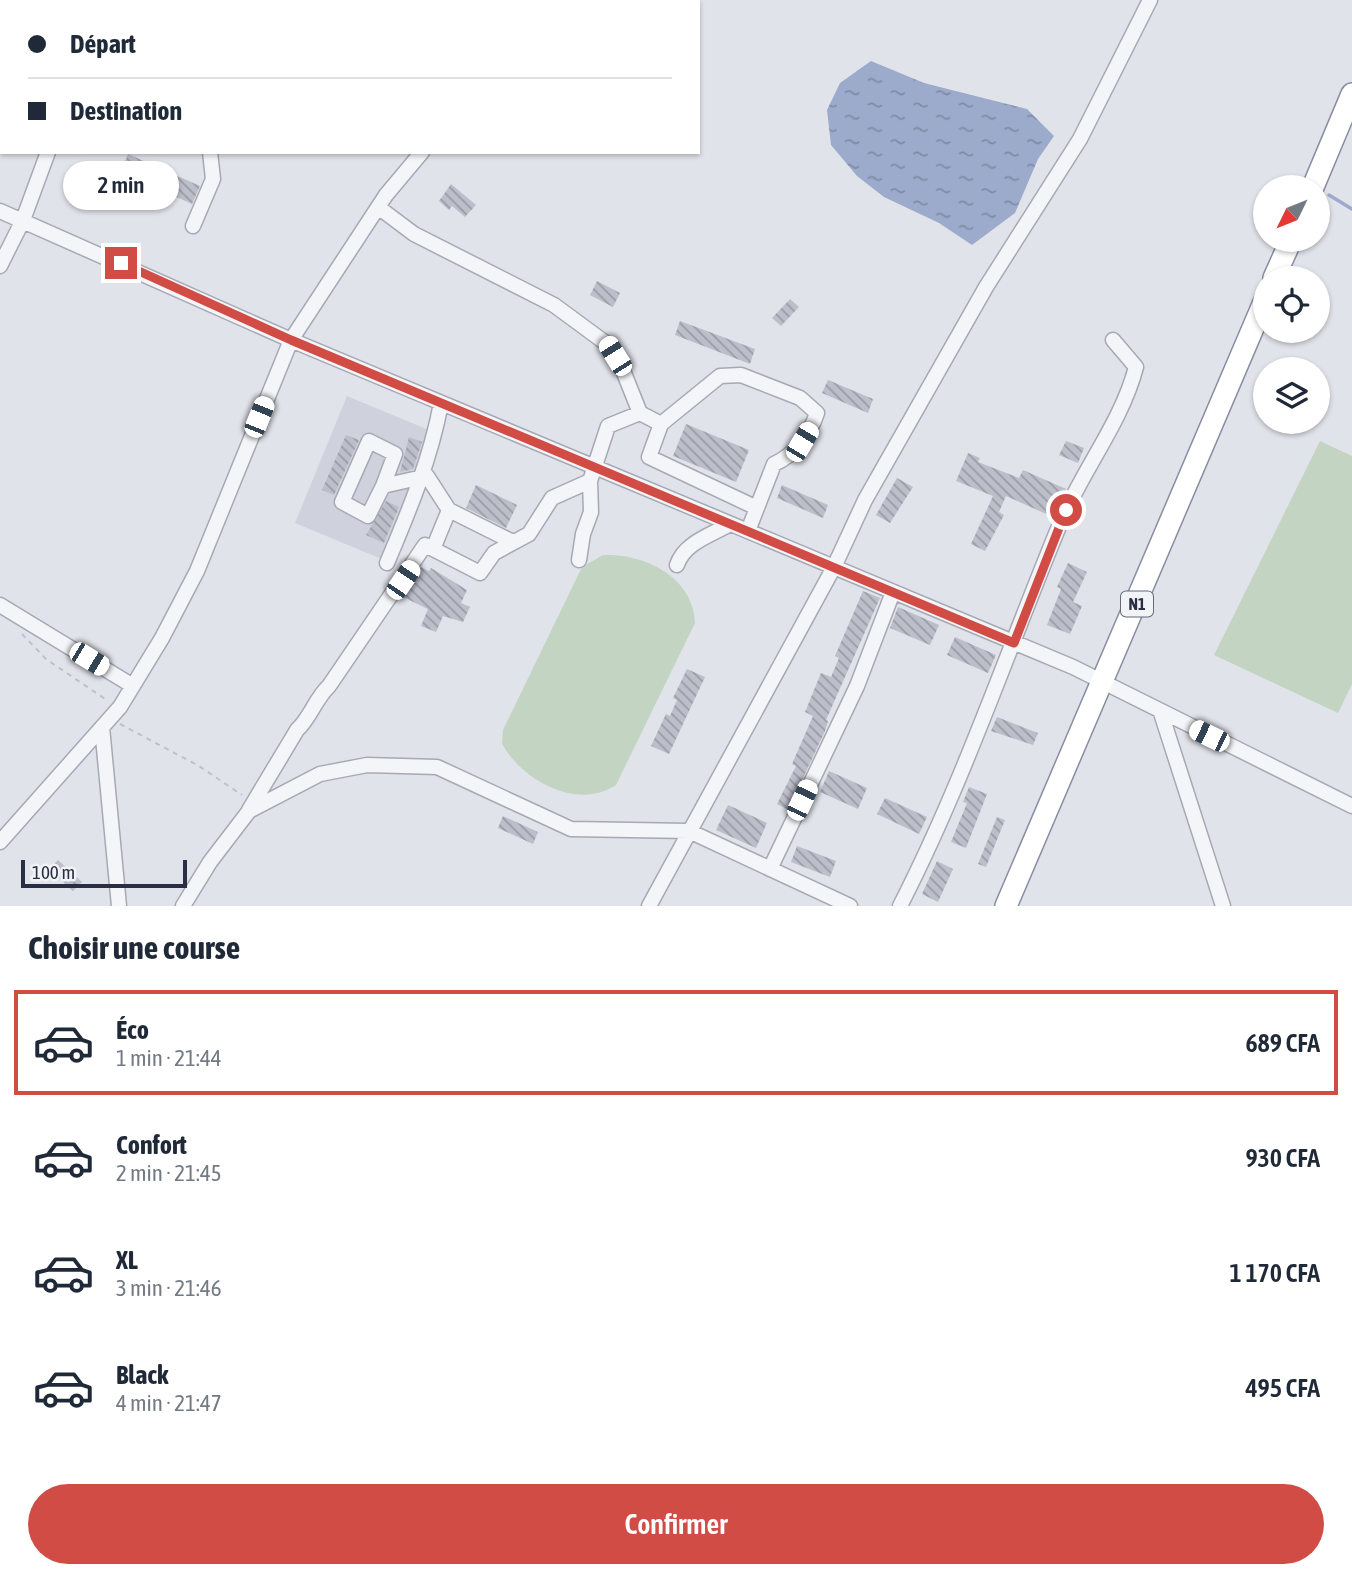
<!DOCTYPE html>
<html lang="fr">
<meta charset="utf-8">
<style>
:root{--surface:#fff;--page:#f6f6f7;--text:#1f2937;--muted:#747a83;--line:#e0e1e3;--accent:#d04c45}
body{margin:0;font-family:"Asap Condensed",sans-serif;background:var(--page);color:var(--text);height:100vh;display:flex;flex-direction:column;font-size:26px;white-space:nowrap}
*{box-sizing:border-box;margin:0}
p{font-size:23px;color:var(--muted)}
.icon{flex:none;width:38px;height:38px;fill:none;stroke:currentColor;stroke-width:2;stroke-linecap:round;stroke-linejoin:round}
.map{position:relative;height:906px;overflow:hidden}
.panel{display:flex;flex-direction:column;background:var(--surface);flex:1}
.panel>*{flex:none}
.guide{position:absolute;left:0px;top:0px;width:700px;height:154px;box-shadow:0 2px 5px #0004;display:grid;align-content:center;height:154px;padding:0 28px;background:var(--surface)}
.needle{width:46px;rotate:227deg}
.tools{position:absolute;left:1253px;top:175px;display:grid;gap:14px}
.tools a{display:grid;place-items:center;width:77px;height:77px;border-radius:50%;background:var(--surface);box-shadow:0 2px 5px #0004;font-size:35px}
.scale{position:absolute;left:21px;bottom:18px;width:166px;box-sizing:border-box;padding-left:7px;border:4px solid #292e42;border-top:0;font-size:19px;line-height:24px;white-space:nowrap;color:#292e42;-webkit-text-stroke:5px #f1f3f7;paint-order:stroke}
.end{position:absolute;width:32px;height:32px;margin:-16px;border:9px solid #d04c45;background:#fff;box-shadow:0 0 0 4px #fff}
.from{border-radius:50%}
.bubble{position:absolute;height:49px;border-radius:24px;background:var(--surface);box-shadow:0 2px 5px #0004;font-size:23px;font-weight:600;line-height:49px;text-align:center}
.car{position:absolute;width:21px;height:42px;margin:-21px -10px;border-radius:9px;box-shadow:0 0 5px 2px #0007;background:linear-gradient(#fff 24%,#345 0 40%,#fff 0 76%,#345 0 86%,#fff 0)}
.guide b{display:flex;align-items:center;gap:24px;height:66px;font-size:26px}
.guide b+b{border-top:2px solid var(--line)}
.guide i{width:18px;height:18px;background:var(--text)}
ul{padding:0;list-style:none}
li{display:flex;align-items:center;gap:21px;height:105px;margin:0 14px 10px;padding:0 14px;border:4px solid transparent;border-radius:0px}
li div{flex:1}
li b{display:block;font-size:26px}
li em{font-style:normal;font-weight:600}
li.current{border-color:var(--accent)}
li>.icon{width:63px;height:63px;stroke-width:1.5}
h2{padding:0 28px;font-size:32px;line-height:84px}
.cta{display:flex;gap:14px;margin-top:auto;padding:14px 28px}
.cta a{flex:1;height:80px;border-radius:42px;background:var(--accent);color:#fff;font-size:28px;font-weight:600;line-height:80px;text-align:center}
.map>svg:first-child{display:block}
.built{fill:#cfd2dc}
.garden{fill:#c3d4c2}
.water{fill:url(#water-ripples)}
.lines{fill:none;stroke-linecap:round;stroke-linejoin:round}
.stream{stroke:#9caacb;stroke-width:3.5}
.building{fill:url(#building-back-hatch)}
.minor-casing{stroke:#a6a9b4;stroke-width:17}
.highway-casing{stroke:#898da1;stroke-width:24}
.path{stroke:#bfc1c9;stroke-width:2;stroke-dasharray:5 5;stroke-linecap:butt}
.minor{stroke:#f4f5f8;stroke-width:14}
.highway{stroke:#fff;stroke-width:21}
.route{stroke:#d04c45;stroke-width:9}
.labels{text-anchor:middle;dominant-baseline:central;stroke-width:7;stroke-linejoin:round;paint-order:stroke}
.shield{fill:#f1f3f7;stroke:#656978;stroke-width:2}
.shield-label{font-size:16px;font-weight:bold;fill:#292e42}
</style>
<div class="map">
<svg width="1352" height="906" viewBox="0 0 1352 906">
<defs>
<pattern id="water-ripples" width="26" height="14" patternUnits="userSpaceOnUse" patternTransform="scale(1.75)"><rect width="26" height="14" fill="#9caacb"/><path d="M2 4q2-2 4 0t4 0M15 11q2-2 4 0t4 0" fill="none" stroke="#7f8ba6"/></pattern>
<pattern id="building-back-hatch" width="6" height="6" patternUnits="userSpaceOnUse" patternTransform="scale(1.75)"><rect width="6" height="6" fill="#bcbeca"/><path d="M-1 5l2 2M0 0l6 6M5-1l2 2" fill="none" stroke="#999ba6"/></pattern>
</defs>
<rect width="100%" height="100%" fill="#e1e3ea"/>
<path class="built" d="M347,396l89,37 -52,127 -89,-37z"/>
<path class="garden" d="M1320,441l32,15v228l-14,29 -124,-58z
M603,555c41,-2 91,22 92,68l-79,162c-39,26 -94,-5 -114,-41l1,-14 79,-163z"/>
<path class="water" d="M871,61l53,22 103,26 27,27 -16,23 -23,54 -43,32 -33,-22 -55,-26 -27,-21 -26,-31 -4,-35 13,-27z"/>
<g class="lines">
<path class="stream" d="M1329,195l23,14"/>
</g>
<path class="building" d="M128,154l72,32 -8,18 -71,-32z
M451,184l25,21 -11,12 -13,-11 -3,4 -10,-9z
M597,281l23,12 -7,14 -23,-12z
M790,299l9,8 -18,19 -9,-8z
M680,321l75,28 -5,15 -75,-29z
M828,380l45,19 -5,14 -46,-20z
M686,424l63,26 -13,32 -63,-26z
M346,435l13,5 -25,55 -12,-5z
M409,437l13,5 -9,27 -13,3z
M1066,441l18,7 -6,15 -19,-8z
M968,453l12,5 -2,4 41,16 4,-8 43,19 -13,28 -47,-21 -7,16 5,3 -19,36 -14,-7 22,-48 -37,-15z
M897,478l16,9 -23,36 -14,-8z
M476,485l41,20 -11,23 -40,-20z
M782,485l46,20 -5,13 -46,-20z
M386,501l13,6 -15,36 -18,-8z
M1068,563l19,9 -14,30 9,4 -12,28 -23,-9 14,-36 -4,-2z
M421,567l8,4 2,-3 36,22 -6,13 9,4 -7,15 -20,-6 -7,16 -15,-6 7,-17 -25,-12z
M863,591l17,7 -54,122 2,1 -3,10 -37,79 -11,-6 19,-38 -4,-2 21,-48 -8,-4 16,-39 10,4 8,-19 -4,-2z
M898,607l41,18 -9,20 -40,-17z
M955,637l41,18 -8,18 -41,-18z
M687,669l18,8 -36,77 -18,-8 15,-32 4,2 7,-16 -4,-2z
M997,717l41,16 -5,12 -42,-14z
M829,771l38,17 -9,21 -38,-17z
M969,787l18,7 -21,54 -15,-6 16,-39 -4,-1z
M885,798l42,19 -8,17 -42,-20z
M728,805l39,18 -11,25 -40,-18z
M503,816l35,16 -5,12 -35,-16z
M997,817l8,3 -19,47 -8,-3z
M797,846l39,15 -6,16 -39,-15z
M58,860l24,22 -9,9 -23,-22z
M937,861l16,8 -15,33 -16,-8z"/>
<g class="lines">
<defs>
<path id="minor" d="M103,2l1,-2
M185,2v-2
M546,2l2,-2
M378,207l36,27 140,71 53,39 15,24 18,45 21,11
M0,211l291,129 782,327 279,139
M193,226l20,-47 -3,-27
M0,266l23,-46 25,-68
M383,486l12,-32 -26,-13 -27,61 26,14 15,-30 44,-10 22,34
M748,531l26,-67c21,-9 36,-30 43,-51l-17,-15 -59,-23 -21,1 -59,48 -12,33 108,51
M513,542l-64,-32 -16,39 47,24 14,-20 35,-19 23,-36 38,-17 18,-55 32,-13
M579,560l4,-26 8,-22 -1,-31
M387,563c22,-52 44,-105 54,-160
M677,565c7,-22 34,-30 53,-41
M0,605l133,81
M1161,713l62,193
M102,727l17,179
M249,810l48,-80c14,-13 18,-31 32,-44l96,-141 8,4
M0,842l120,-135 42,-69 35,-67 94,-231 95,-145 36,-43
M770,869l87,-183 36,-94
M183,906l27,-44 39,-51 71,-37 47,-9 70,2 134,62 118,2 161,75
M649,906l185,-339 31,-67 121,-213 94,-148 70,-139
M900,906c63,-123 107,-254 160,-382 22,-54 61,-100 76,-157l-23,-27"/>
<path id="highway" d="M1313,187l39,-93
M1274,278l17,-38
M1006,906l259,-606"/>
</defs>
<use href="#minor" class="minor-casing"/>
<use href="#highway" class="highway-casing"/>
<path class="path" d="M22,634l24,25 62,42
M120,724l79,42 43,29"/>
<use href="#minor" class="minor"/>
<use href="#highway" class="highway"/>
</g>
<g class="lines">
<path class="route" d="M121,263l170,77 723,303 52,-133"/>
</g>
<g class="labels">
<rect class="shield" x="1121" y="591.5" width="32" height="25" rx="5"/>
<g class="shield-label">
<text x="1137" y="604">N1</text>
</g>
</g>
</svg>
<div class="tools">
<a><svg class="needle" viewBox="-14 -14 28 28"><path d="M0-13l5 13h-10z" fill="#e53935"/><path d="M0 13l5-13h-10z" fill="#747a83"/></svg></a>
<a><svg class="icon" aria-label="locate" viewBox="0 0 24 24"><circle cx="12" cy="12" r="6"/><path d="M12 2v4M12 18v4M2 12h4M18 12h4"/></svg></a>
<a><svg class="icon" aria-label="layers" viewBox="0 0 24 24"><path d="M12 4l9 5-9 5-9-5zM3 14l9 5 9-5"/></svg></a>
</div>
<div class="scale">100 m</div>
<i class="end from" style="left:1066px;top:510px"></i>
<i class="end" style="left:121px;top:263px"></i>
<div class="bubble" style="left:63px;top:161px;width:116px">2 min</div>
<i class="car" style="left:615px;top:356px;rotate:328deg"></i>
<i class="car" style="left:259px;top:417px;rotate:22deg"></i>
<i class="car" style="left:802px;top:442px;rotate:31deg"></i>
<i class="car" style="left:403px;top:580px;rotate:34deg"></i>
<i class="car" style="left:89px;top:659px;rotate:121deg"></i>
<i class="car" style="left:1209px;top:736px;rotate:296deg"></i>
<i class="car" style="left:802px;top:800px;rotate:25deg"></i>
<div class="guide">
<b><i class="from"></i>Départ</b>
<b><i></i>Destination</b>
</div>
</div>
<section class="panel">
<h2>Choisir une course</h2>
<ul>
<li class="current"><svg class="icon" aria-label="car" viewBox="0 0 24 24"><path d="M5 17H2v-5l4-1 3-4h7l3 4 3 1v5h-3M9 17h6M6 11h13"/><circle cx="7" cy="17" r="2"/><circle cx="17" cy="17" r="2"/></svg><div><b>Éco</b><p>1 min · 21:44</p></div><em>689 CFA</em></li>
<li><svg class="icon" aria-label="car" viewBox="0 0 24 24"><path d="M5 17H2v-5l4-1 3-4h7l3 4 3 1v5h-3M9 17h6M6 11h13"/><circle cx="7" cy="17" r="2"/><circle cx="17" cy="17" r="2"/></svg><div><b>Confort</b><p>2 min · 21:45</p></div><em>930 CFA</em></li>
<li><svg class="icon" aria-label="car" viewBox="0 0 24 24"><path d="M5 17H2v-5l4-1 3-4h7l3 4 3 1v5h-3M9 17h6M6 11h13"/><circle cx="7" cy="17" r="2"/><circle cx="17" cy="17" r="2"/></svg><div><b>XL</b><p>3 min · 21:46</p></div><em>1 170 CFA</em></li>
<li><svg class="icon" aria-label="car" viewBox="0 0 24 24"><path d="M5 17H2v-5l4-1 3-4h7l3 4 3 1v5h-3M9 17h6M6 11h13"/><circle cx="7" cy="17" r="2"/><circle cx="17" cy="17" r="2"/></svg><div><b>Black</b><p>4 min · 21:47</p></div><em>495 CFA</em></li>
</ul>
<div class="cta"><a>Confirmer</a></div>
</section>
